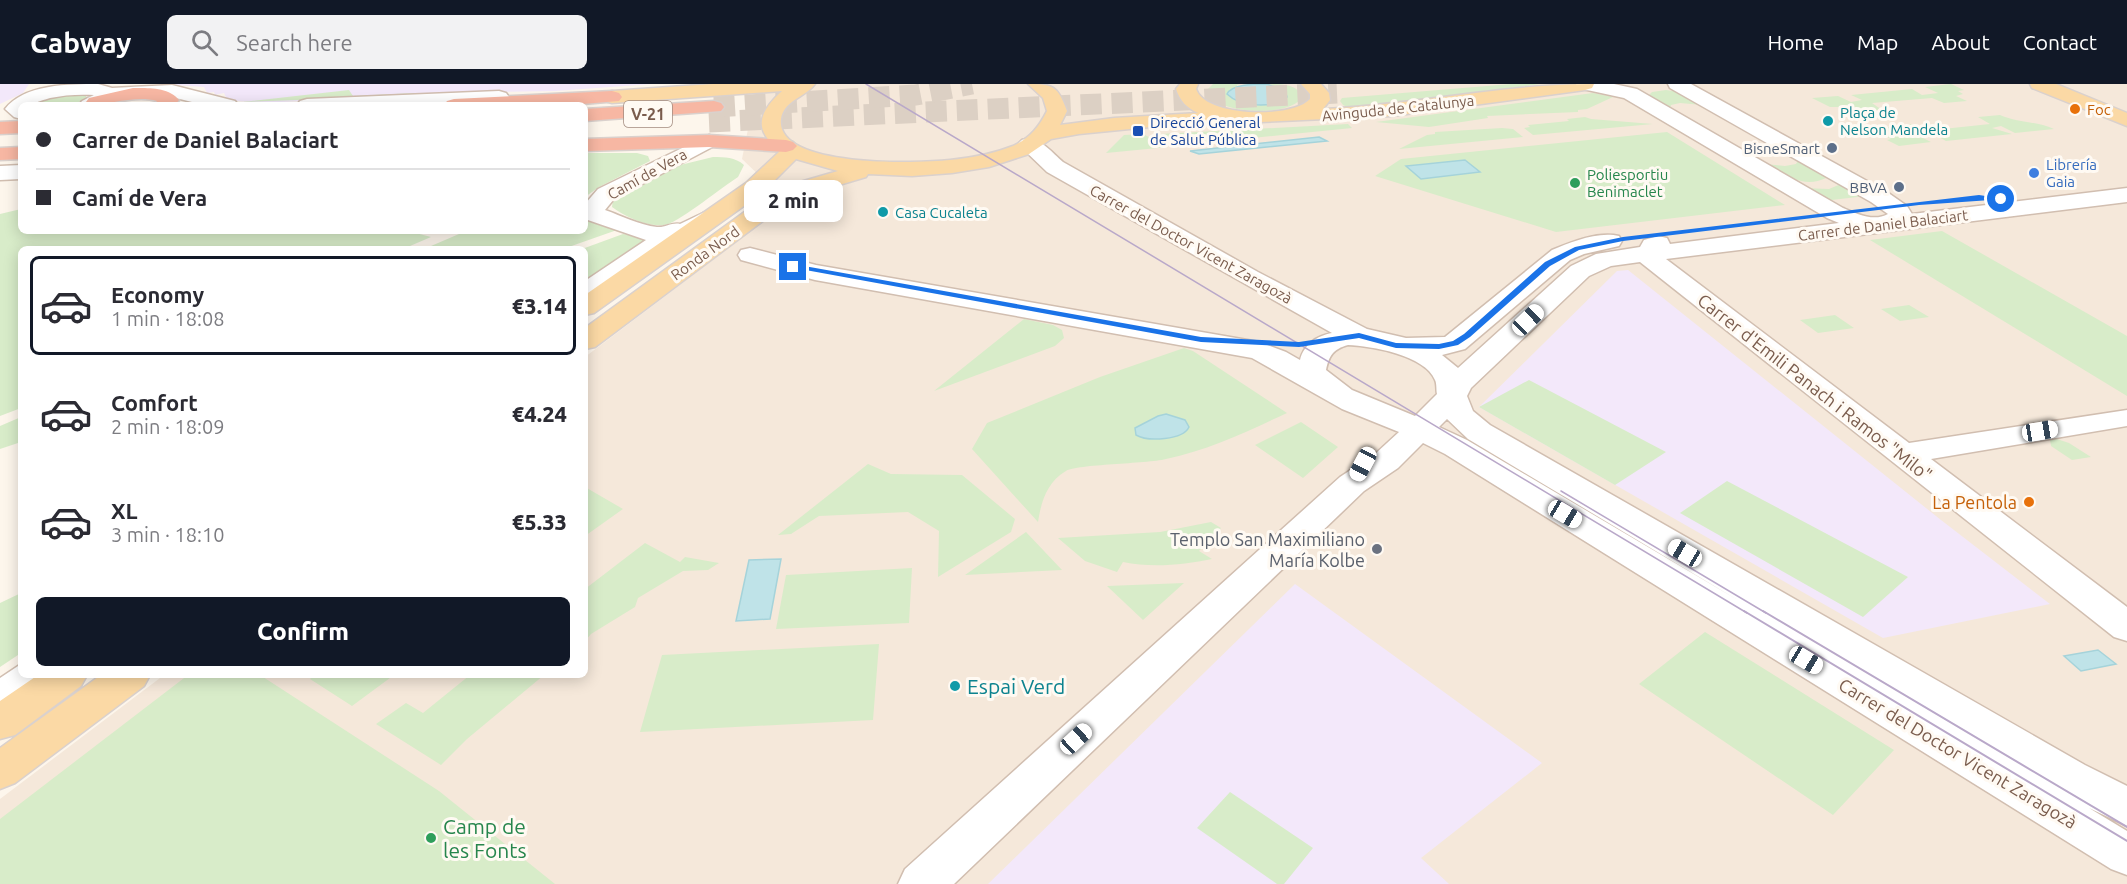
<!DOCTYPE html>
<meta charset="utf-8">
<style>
:root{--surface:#fff;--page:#f2f2f3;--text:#2b2b33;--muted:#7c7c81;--line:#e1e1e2;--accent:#111827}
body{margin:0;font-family:Ubuntu,sans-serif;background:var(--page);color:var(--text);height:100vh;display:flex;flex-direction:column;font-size:22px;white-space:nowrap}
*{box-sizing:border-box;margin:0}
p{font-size:20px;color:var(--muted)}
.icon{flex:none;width:33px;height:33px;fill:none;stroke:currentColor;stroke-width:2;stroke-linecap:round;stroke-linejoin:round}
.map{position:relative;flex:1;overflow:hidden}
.sheet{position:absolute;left:18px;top:162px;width:570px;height:432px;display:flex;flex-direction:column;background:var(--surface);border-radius:9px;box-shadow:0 3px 15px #0003}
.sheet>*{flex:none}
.banner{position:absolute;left:18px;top:18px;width:570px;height:132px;border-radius:9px;box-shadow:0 3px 15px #0003;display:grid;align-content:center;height:132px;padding:0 18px;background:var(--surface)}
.end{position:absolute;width:27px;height:27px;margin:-14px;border:8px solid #1a73e8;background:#fff;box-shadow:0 0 0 3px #fff}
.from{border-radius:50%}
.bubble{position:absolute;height:42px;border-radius:9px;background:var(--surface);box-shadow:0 3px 15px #0003;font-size:20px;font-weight:800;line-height:42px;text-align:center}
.car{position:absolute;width:18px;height:36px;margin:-18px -9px;border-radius:8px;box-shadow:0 0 4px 2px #0007;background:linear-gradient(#fff 24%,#345 0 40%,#fff 0 76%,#345 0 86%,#fff 0)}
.banner b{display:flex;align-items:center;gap:21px;height:57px;font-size:22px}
.banner b+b{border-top:2px solid var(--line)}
.banner i{width:15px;height:15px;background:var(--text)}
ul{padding:10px 0 0;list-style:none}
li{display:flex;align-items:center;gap:18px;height:99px;margin:0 12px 9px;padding:0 6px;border:3px solid transparent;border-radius:9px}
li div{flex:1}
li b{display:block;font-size:22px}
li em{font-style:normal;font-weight:800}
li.current{border-color:var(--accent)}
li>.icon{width:54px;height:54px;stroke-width:1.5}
.cta{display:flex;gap:12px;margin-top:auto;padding:12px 18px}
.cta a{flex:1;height:69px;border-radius:9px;background:var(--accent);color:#fff;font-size:24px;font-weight:800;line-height:69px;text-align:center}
header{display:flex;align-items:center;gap:36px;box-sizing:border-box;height:84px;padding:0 30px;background:var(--accent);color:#fff}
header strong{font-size:28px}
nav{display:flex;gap:33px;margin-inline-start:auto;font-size:21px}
.search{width:420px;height:54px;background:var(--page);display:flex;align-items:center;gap:15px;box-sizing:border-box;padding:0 21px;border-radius:9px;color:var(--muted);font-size:22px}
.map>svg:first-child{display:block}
.residential{fill:#f5e8da}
.education{fill:#f3e8fa}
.green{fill:#d8ecc9}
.water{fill:#bfe3e8;stroke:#a5d3da;stroke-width:1.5}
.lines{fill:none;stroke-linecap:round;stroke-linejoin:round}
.major-tunnel{stroke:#dcd0c4;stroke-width:21;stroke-dasharray:21 10;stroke-linecap:butt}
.highway-tunnel{stroke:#dcd0c4;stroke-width:21;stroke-dasharray:21 10;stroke-linecap:butt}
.minor-casing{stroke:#d1beb0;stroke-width:3}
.major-casing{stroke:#dad1cd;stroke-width:3}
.highway-casing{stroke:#dad1cd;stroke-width:3}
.minor{fill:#fff;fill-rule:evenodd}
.major{fill:#fbd9a5;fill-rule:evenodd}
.highway{fill:#f7b7a3;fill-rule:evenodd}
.tram-far1{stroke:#b9a8c9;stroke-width:1.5}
.tram{stroke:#b9a8c9;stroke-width:2}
.route{fill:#1a73e8}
.food-dot{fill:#e8710a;stroke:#fffaf3;stroke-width:2}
.culture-dot{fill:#0f9aa8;stroke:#fffaf3;stroke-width:2}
.transit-dot{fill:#1a4fb4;stroke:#fffaf3;stroke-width:2}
.service-dot{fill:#5c6f8a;stroke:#fffaf3;stroke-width:2}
.shop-dot{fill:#3f7fe0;stroke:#fffaf3;stroke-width:2}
.leisure-dot{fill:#2e9e5b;stroke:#fffaf3;stroke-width:2}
.worship-dot{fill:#6b7280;stroke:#fffaf3;stroke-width:2}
.labels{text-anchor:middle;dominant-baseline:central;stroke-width:6;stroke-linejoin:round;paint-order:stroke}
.far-street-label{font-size:15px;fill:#7a5c4d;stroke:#fffaf3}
.far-food-label{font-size:15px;fill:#c56008;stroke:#fffaf3;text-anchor:start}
.far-culture-label{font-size:15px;fill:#0d838f;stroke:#fffaf3;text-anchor:start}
.far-transit-label{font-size:15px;fill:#164399;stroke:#fffaf3;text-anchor:start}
.far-service-label{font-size:15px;fill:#4e5e75;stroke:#fffaf3;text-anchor:end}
.far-shop-label{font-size:15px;fill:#366cbe;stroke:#fffaf3;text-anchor:start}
.far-leisure-label{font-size:15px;fill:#27864d;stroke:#fffaf3;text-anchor:start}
.shield{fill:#fffaf3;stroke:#a28b7f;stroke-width:1.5}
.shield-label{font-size:16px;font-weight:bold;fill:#7a5c4d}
.street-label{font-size:18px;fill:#7a5c4d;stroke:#fffaf3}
.food-label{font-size:18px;fill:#c56008;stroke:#fffaf3;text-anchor:end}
.worship-label{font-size:18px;fill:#5b616d;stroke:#fffaf3;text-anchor:end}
.near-culture-label{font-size:21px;fill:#0d838f;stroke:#fffaf3;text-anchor:start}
.near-leisure-label{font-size:21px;fill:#27864d;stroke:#fffaf3;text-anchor:start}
</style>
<header>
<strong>Cabway</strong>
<div class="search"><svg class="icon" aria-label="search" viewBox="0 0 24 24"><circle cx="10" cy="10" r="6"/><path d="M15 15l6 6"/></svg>Search here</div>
<nav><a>Home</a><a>Map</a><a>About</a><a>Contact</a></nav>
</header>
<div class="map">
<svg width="2127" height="800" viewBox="0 0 2127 800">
<rect width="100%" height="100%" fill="#fdf6ec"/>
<path class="residential" d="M757,0h1370v800h-2127v-85l164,-124h421v-318l203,-154 -46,-44z"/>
<path class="education" d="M0,0h29l-6,9 -23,11z
M163,0h489l-97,7 -68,1 -226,11 -34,-3 -3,-7 -9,2 -1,-3 -7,1 -3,-6z
M1628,186l313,250 109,84 -167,34 -404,-231 138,-136z
M1295,500l247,179 -121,95 28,26h-461z"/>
<path class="green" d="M1213,0h27l-3,1 -1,15 17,4h18l2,-19 -6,-1c14,0 29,0 36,12 -10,22 -89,19 -97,-5z
M1511,0h29l-110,15 -83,8 -4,-2 -3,-4 2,-3z
M1951,0l13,6 -6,1 5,3 -7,2 11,5 -23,2 -12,-5 -60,5 10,7 -30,3 -12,-6h-10l-18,-9 26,-2 13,6 11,-2 -11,-5 61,-6 10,6 16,-2 -13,-6z
M349,6l4,6 62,-3 -3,3 -170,6z
M1666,6l13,2 23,13 -22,-2 -9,2 -1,4 -22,-13 4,-4z
M1593,9l20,4 -26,12 -9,1v2l-91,4 1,2 -59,9 -53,-5z
M85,10l2,4 -14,7h-38c12,-12 34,-10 50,-11z
M2000,31c18,8 36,6 54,14l-39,4 -14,-7 -9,2 20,6 -66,7 -9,-5 5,-1 -5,-2 -20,2 14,7 -32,4 -12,-6 4,-1 -8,-4 9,-2 -11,-5 30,-4 13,7 66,-7 -12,-7z
M1585,33l6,2 62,5 -120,11 -9,-7 6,-1 -2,-2 41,-4 -2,-2z
M1348,40l4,4 -171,17 -21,-11z
M1502,44l11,1 10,8 -124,12 28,-14 8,-1v-2z
M1667,48l118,73 -229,27 -181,-56 26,-17z
M1143,50l25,13 -62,6 18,-18z
M637,69l11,3 2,5 -51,26 -14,10v-44z
M713,73c12,0 22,0 31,8l-6,12c-14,9 -57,43 -70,47 -18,5 -42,-7 -56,-17l1,-8 55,-31z
M1799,75l28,17 -1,2c-22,11 -42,-3 -60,-14l19,2 11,-2z
M1841,100l25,12 -43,5 -21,-13 27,1z
M21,125v22h387l23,6 -28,12h-382v159l-21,8v-202z
M585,135l32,11 -54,19h-139l42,-18h119z
M1942,147l185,105v60l-257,-156z
M623,150l27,3 -65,44v-32h-3z
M1909,221l20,12 -29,4 -19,-12z
M1835,231l19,13 -36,5 -18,-13z
M1024,235l29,6 9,5 2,8 -9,8 -121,45z
M1184,264l9,3 94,62c-39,18 -78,37 -121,46 -20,5 -89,5 -100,12 -19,11 -25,31 -28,51l-66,-73 15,-26 113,-46z
M1529,296l137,72 -51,33 -136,-78z
M21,333v25l-21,7v-23z
M1301,338l37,25 -35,31 -48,-33z
M2057,355l12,4 22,14 -19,3 -21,-14 -1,-6z
M868,380l23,10 71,1 53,44 -4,13 -73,45 1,-46 -31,-19 -89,4 -28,18 -13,1z
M1727,397l181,96 -45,40 -183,-104z
M585,403l38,22 -38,27z
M1211,438l10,6 -22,23 13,8c-28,6 -61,9 -89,3l-6,10 -32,-11 -27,-23 102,-6z
M1026,448l36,38 -97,5z
M645,459l35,19 5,-5 34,6 -11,7 -25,1 -45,27 -3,9 -44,27 -6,7v-52z
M912,484l-3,55 -133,6 10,-54z
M1184,499l-41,37 -36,-34z
M21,509v60l-21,14v-64z
M1705,548l189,118 -61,65 -194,-131z
M879,560l-6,76 -233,12 22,-77z
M188,591h72l179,116 116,93h-555v-65z
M314,591h80l-42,31 -42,-27z
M470,591h74l-77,64 -26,26 -65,-41 30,-21 17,10z
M1230,708l83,56 -29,36h-7l-80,-56z"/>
<path class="water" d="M1267,0l18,7 2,6c-14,12 -47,10 -60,-3 5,-10 27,-10 40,-10z
M1319,53l8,4 -128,13 -9,-3z
M1465,76l15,12 -59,7 -15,-13z
M1166,330l19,6 4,7c-6,13 -41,15 -53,8l-1,-7 23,-12z
M781,475l-11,60 -34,2 13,-61z
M2098,566l18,14 -35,7 -17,-15z"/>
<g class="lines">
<path class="major-tunnel" d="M709,38l628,-29"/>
<path class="highway-tunnel" d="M714,23l202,-12 56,-11"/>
<defs>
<path id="minor" d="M98,0l14,4 60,-3 63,16 3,4h-34l-32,-8h-59l-8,8h-26l3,-4 12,-6c-14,-1 -30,0 -44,3 -11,3 -18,7 -29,7v14l-7,-2 -9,-8c19,-25 64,-25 93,-25z
M1576,0h38l23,5 206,119c14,6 31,14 45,6l-17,-12 -201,-114 -2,-4h23l196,108 20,14 5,8 215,-26v14l-461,57 243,184 218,-33v16l-196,33 196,148v34l-13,-4 -474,-375 -29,4 -22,10 -118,112 -4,8 6,15 17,14 595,340 42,21v40l-38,-18 38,23v44l-16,-6 -666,-415 -22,-11 -25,25 -34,23 -410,393h-56l7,-15 435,-392 35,-23 24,-22 -57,-23 -90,-51 -437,-78 -74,-20 -3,-5 3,-5 9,-2 66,17 443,77 27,10 14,8c4,-16 17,-24 32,-27l-285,-161 -25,-24 -4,-4 4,-4c17,-5 29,12 41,22l195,110 109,57 39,9 39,-1 107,-87c19,-8 46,-19 67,-14l3,5 -3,5 -35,8 -14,6 -105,89 -23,6 16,13 113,-102 25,-12 44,-7 4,-7 14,-4 9,2 3,6 169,-21 -12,-5 -203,-120 -46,-10zM1348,261c23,1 77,10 87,35 2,4 1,10 2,14l-22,22 -63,-26 -26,-20c3,-14 7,-21 22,-25zM1447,335l21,20 273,163 -274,-162 -28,-13z
M499,7l7,2 3,4 -3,4 -58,4h-151l3,-4 7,-2z
M709,51l7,2 3,4 -3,4 -102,54 -9,11c17,6 34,15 52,17 8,1 15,-5 23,-3l23,-11 8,-2 8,2 4,5 -4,5 -18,10 -24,7 -83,59 -9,2v-20l61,-41 -61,-21v-15l13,-15z
M21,81v14l-21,1v-14z
M21,580v11h34c-11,19 -35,33 -55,40v-37z"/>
<path id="major" d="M713,0h102c-9,13 -31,16 -34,35 -6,50 139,44 169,41 21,-2 43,-6 63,-14 17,-8 26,-19 34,-35l-4,-13 -15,-14c25,0 30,2 39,27l-7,14 54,-7 84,-5c-11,-5 -18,-12 -22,-24l4,-5h18l-2,5c9,28 96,30 114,10v-5l-9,-10h20l8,9 1,7 -7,9c91,-4 181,-25 271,-25l-2,4 -7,2 -193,26 -242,11 -71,7 -28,5 -22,15 -40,13 -37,6 -40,3 -44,-2 -2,3 -74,22 -197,148 -10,2v-21l191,-139 62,-18 -42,-12 -34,34 -168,120 -9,2v-20l161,-112 34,-32c-28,-22 -21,-39 2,-60l-170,12 -7,-2 -3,-4 3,-4 7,-2z
M2030,0h26l71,29v13l-95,-38z
M38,591h49l-6,11 -66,49 -15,4v-38z
M101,591h49l-6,11 -129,97 -15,6v-41z"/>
<path id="highway" d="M133,4c15,0 36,-1 46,12l-4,5h-21l3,-4c-22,-6 -47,4 -69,4l-2,-3 3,-4z
M612,7l7,2 3,4 -3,4 -49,4h-126l3,-4 7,-2z
M714,17l7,2 3,4 -3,4 -136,10v-12z
M21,37v12l-21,1v-12z
M709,51l77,5 7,2 4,4 -4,4 -7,2 -77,-5 -124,4v-12z
M21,63v12l-21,1v-12z"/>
</defs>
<use href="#minor" class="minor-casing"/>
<use href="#major" class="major-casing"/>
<use href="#highway" class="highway-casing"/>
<use href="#minor" class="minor"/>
<use href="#major" class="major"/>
<use href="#highway" class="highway"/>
<path class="tram-far1" d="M866,0l881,529
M1561,407l205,122"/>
<path class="tram" d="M1744,527l383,230
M1763,527l364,216"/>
</g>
<path class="route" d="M1979,111l26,4 -86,6 -296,36 -44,9 -29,16 -80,71 -12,8 -19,4 -43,-1 -37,-10 -60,9 -98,-5 -412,-75 4,-3 408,73 98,5 60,-9 37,10 43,1 14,-3 11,-7 81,-72 30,-15 48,-10z"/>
<g class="food-dot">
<circle cx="2075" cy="25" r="6"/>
<circle cx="2029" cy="418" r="6"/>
</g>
<g class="culture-dot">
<circle cx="1828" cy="37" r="6"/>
<circle cx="883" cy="128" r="6"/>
<circle cx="955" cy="602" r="6"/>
</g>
<rect class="transit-dot" x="1132" y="41" width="12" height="12" rx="3"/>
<g class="service-dot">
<circle cx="1832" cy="64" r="6"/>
<circle cx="1899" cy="103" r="6"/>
</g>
<circle class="shop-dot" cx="2034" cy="89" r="6"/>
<g class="leisure-dot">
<circle cx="1575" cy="99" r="6"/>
<circle cx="431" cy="754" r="6"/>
</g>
<circle class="worship-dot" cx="1377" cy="465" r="6"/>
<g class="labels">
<g class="far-street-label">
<text transform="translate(1398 24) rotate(-6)">Avinguda de Catalunya</text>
<text transform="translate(647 90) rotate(-29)">Camí de Vera</text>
<text transform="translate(1883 141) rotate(-7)">Carrer de Daniel Balaciart</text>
<text transform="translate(1191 160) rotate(29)">Carrer del Doctor Vicent Zaragozà</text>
<text transform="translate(705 169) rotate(-36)">Ronda Nord</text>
</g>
<g class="far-food-label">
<text x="2087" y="25">Foc</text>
</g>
<g class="far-culture-label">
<text x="1840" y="28">Plaça de<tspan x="1840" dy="17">Nelson Mandela</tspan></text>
<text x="895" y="128">Casa Cucaleta</text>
</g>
<g class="far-transit-label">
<text x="1150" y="38">Direcció General<tspan x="1150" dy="17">de Salut Pública</tspan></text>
</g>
<g class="far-service-label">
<text x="1820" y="64">BisneSmart</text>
<text x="1887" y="103">BBVA</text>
</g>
<g class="far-shop-label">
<text x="2046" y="80">Librería<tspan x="2046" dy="17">Gaia</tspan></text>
</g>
<g class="far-leisure-label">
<text x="1587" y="90">Poliesportiu<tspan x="1587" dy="17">Benimaclet</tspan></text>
</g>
<rect class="shield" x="624" y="17" width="48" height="26" rx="4.5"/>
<g class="shield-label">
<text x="648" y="30">V-21</text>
</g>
<g class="street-label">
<text transform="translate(1815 303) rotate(38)">Carrer d'Emili Panach i Ramos "Milo"</text>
<text transform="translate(1958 669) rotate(31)">Carrer del Doctor Vicent Zaragozà</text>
</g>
<g class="food-label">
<text x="2017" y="418">La Pentola</text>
</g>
<g class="worship-label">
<text x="1365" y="455">Templo San Maximiliano<tspan x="1365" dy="21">María Kolbe</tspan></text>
</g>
<g class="near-culture-label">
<text x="967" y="602">Espai Verd</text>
</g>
<g class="near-leisure-label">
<text x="443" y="742">Camp de<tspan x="443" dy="24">les Fonts</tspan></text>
</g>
</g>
</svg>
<i class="end from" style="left:2001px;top:115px"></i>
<i class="end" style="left:793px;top:183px"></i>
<div class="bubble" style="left:744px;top:96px;width:99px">2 min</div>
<i class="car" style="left:1528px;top:236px;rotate:46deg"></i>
<i class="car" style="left:2040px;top:347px;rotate:81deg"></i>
<i class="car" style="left:1363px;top:380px;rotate:208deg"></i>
<i class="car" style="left:1565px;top:430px;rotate:121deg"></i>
<i class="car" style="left:1685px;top:469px;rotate:300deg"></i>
<i class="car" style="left:1806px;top:576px;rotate:121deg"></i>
<i class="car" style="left:1076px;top:655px;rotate:47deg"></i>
<div class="banner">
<b><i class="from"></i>Carrer de Daniel Balaciart</b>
<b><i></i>Camí de Vera</b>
</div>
<section class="sheet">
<ul>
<li class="current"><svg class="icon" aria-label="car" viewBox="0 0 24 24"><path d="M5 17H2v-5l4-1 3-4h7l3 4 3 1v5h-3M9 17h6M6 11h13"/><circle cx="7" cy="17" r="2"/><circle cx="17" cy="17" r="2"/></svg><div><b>Economy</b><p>1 min · 18:08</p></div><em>€3.14</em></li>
<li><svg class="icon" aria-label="car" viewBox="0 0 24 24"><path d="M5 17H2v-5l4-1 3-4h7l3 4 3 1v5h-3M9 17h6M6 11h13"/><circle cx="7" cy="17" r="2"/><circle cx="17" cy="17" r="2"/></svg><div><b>Comfort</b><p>2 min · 18:09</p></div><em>€4.24</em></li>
<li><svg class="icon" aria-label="car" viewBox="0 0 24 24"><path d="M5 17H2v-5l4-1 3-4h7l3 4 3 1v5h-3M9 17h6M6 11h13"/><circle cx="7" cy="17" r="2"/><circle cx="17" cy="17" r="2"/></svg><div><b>XL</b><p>3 min · 18:10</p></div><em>€5.33</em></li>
</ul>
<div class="cta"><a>Confirm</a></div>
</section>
</div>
